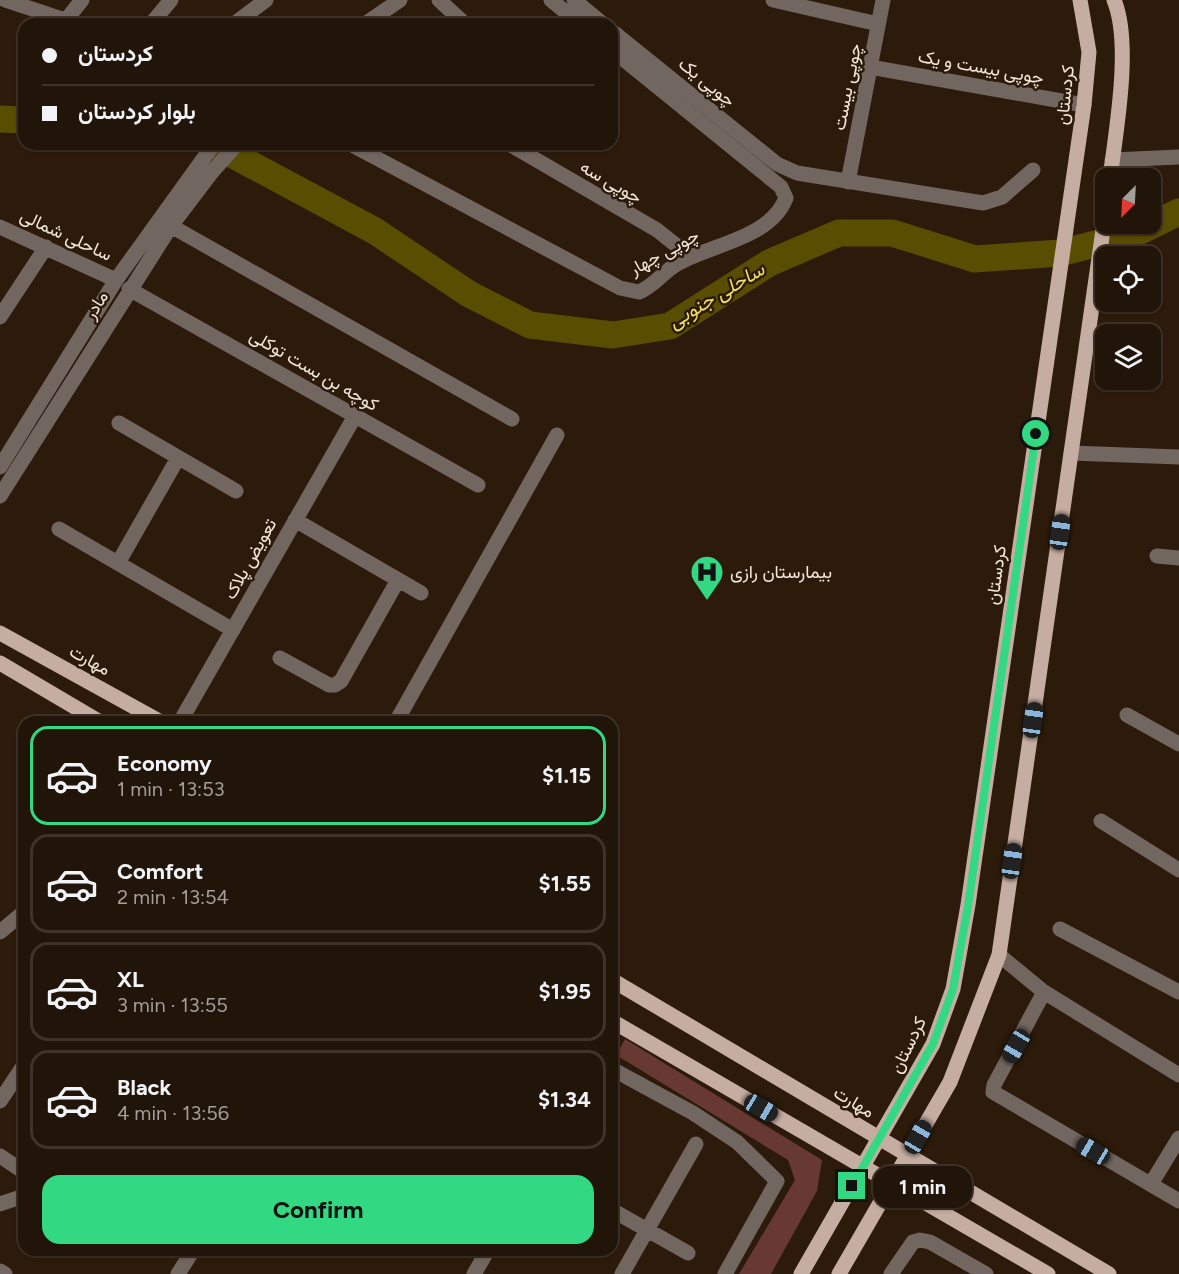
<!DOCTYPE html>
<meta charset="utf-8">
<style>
:root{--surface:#211408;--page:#291d12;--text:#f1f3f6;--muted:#a29e9c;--line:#3e3329;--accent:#32d882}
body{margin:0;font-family:Figtree,Vazirmatn,sans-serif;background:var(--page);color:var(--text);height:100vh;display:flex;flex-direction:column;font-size:22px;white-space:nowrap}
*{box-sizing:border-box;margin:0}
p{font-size:20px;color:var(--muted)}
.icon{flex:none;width:33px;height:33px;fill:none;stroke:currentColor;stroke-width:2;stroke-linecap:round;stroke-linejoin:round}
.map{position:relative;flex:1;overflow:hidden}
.panel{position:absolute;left:18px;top:716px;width:600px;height:540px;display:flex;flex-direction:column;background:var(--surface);border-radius:18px;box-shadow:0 2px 4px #0004,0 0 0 2px var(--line)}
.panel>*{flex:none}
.guide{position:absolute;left:18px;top:18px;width:600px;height:132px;border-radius:18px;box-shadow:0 2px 4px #0004,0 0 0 2px var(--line);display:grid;align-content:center;height:132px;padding:0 24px;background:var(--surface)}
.needle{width:39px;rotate:204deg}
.fabs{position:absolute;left:1095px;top:168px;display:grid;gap:12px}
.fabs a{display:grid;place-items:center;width:66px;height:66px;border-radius:12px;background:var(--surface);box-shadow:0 2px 4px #0004,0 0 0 2px var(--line);font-size:30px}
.end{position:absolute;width:27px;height:27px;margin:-14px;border:8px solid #32d882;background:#111;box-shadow:0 0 0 3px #111}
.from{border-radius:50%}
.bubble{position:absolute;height:42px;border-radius:18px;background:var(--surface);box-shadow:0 2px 4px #0004,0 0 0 2px var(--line);font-size:20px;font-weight:700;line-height:42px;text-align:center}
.car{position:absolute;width:18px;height:36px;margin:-18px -9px;border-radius:8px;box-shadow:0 0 4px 2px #0007;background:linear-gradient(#222 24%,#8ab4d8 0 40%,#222 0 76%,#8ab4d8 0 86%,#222 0)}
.guide b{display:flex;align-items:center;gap:21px;height:57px;font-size:22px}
.guide b+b{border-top:2px solid var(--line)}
.guide i{width:15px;height:15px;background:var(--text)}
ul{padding:10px 0 0;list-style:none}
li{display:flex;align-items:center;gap:18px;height:99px;margin:0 12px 9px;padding:0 12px;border:3px solid var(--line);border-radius:18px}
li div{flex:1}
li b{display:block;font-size:22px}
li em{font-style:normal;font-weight:700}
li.on{border-color:var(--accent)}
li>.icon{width:54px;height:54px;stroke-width:1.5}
.primary-button{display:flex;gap:12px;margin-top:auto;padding:12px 24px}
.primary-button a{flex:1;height:69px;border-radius:18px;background:var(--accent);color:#111;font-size:24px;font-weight:700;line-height:69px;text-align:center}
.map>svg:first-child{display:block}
.green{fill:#683833}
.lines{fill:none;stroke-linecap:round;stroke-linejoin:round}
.river{stroke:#584d00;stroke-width:27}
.minor{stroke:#726660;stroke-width:15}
.major{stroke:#c6ada1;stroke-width:15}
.route{stroke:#32d882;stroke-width:8}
.labels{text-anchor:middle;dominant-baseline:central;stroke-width:5;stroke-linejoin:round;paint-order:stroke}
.street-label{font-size:18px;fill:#f2e6db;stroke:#2c1b0a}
.poi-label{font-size:18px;fill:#f2e6db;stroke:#2c1b0a;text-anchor:start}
.water-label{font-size:20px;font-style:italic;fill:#f0dd66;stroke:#2c1b0a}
</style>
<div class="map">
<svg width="1179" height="1274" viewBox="0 0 1179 1274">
<rect width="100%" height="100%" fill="#2c1b0a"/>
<path class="green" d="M625,1039l197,121 -5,31 -46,83h-32l56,-94 -7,-20 -172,-105z"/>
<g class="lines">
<path class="river" d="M0,119l24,1
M213,144l162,87 94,63 61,31 83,10 57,-9 99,-63 70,-30h53l83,26 85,-6 74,-19 45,-22"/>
<path class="minor" d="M5,0l72,24
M439,0l26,24
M551,0l29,24
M574,0l29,24
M773,0l105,24
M66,20l16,-20
M151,24l20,-24
M234,24l32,-24
M365,24l35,-24
M612,31l165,133 20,9 186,30 19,-6 31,-27
M870,67l214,38
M350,144l270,144 19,4c15,-6 24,-20 38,-28 34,-20 93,-25 109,-66l-5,-11 -169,-137
M509,144l148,86 34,27
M1112,160l67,-3
M848,182l35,-182
M171,226l341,193
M0,227l116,53
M129,289l349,196
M0,317l46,-70
M119,423l117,68
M1071,453l108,4
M0,467l116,-187 98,-136
M0,496l171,-270 41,-54 25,-28
M295,520l126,73
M59,529l174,101
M1157,556l22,2
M118,563l60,-105
M280,658l49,27h6l6,-4 57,-101
M1127,715l52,29
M180,722l175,-306
M396,722l161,-287
M1101,821l78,49
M1060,929l119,63
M0,932l24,-20
M999,955l45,37 135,83
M1044,992l-50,93 -1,7 186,109
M612,1069l81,44 44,29 40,39 -52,93
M0,1101l24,-36
M0,1156l24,16
M1151,1184l28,-46
M0,1204l24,-8
M612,1210l76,43
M0,1271l5,3
M178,1274l15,-24
M474,1274l14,-24
M622,1274l74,-130
M891,1274l22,-32 7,-2 10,2 56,32"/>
<path class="major" d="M1110,178c6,-47 22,-135 4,-178
M0,633l161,89
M0,663l100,59
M612,980l497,294
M612,1021l436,253
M801,1274l132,-230 20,-55 15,-84 116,-800 5,-53 -9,-52
M839,1274l111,-192 49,-127 107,-746"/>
</g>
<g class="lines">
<path class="route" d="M852,1186l81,-142 20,-55 15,-83 68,-472"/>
</g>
<defs>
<symbol id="hospital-pin" viewBox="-11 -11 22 30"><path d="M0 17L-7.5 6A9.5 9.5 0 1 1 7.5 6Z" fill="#32d882" stroke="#2c1b0a"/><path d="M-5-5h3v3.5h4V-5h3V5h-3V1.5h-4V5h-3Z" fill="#111"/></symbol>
</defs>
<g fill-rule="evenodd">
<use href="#hospital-pin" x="688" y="553" width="38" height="52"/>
</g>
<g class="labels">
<g class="street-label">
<text transform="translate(981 67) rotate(10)">چوپی بیست و یک</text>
<text transform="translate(707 82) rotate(39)">چوپی یک</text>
<text transform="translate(847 87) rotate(-79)">چوپی بیست</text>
<text transform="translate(1065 95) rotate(-84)">کردستان</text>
<text transform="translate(611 182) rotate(30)">چوپی سه</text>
<text transform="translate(66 235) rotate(25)">ساحلی شمالی</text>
<text transform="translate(664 252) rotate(-29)">چوپی چهار</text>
<text transform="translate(96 305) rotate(-58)">مادر</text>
<text transform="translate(314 370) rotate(30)">کوچه بن بست توکلی</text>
<text transform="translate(250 559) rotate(-61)">تعویض پلاک</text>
<text transform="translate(996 575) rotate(-82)">کردستان</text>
<text transform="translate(90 660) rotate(29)">مهارت</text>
<text transform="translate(908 1045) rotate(-64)">کردستان</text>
<text transform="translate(854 1102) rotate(31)">مهارت</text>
</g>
<g class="poi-label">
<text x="730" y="572">بیمارستان رازی</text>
</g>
<g class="water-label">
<text transform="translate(716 295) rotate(-31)">ساحلی جنوبی</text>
</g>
</g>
</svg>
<div class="fabs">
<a><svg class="needle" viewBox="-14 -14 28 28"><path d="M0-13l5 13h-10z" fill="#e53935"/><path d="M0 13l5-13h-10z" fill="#a29e9c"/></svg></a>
<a><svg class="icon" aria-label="locate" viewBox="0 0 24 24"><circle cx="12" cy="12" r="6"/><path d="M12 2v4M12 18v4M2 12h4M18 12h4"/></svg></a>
<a><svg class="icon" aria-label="layers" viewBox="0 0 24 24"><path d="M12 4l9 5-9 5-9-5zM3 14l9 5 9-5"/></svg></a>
</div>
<i class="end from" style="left:1036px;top:434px"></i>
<i class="end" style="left:852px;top:1186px"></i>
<div class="bubble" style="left:873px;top:1166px;width:99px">1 min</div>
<i class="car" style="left:1060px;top:532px;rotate:8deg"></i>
<i class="car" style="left:1033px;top:720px;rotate:8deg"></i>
<i class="car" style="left:1012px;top:861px;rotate:8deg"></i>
<i class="car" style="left:1016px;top:1046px;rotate:210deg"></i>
<i class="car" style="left:761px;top:1108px;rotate:120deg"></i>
<i class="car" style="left:918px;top:1137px;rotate:30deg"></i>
<i class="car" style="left:1093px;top:1151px;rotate:300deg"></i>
<div class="guide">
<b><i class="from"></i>کردستان</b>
<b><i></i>بلوار کردستان</b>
</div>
<section class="panel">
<ul>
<li class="on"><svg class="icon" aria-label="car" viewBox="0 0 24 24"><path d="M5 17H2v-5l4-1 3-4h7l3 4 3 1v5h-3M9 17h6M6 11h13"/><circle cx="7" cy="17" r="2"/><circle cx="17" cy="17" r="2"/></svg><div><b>Economy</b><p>1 min · 13:53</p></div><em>$1.15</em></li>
<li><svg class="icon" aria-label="car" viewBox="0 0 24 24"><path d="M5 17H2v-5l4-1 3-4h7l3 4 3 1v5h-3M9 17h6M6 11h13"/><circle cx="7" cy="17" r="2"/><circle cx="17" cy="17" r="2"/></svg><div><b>Comfort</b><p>2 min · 13:54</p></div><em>$1.55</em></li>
<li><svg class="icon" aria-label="car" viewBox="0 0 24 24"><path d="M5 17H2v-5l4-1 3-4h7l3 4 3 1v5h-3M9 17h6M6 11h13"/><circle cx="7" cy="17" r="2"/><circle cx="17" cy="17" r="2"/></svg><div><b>XL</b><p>3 min · 13:55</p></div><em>$1.95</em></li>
<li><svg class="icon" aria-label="car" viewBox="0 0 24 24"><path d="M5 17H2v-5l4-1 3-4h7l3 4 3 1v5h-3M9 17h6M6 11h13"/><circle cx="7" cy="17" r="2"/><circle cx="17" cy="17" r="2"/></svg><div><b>Black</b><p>4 min · 13:56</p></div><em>$1.34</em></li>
</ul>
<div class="primary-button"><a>Confirm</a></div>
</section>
</div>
